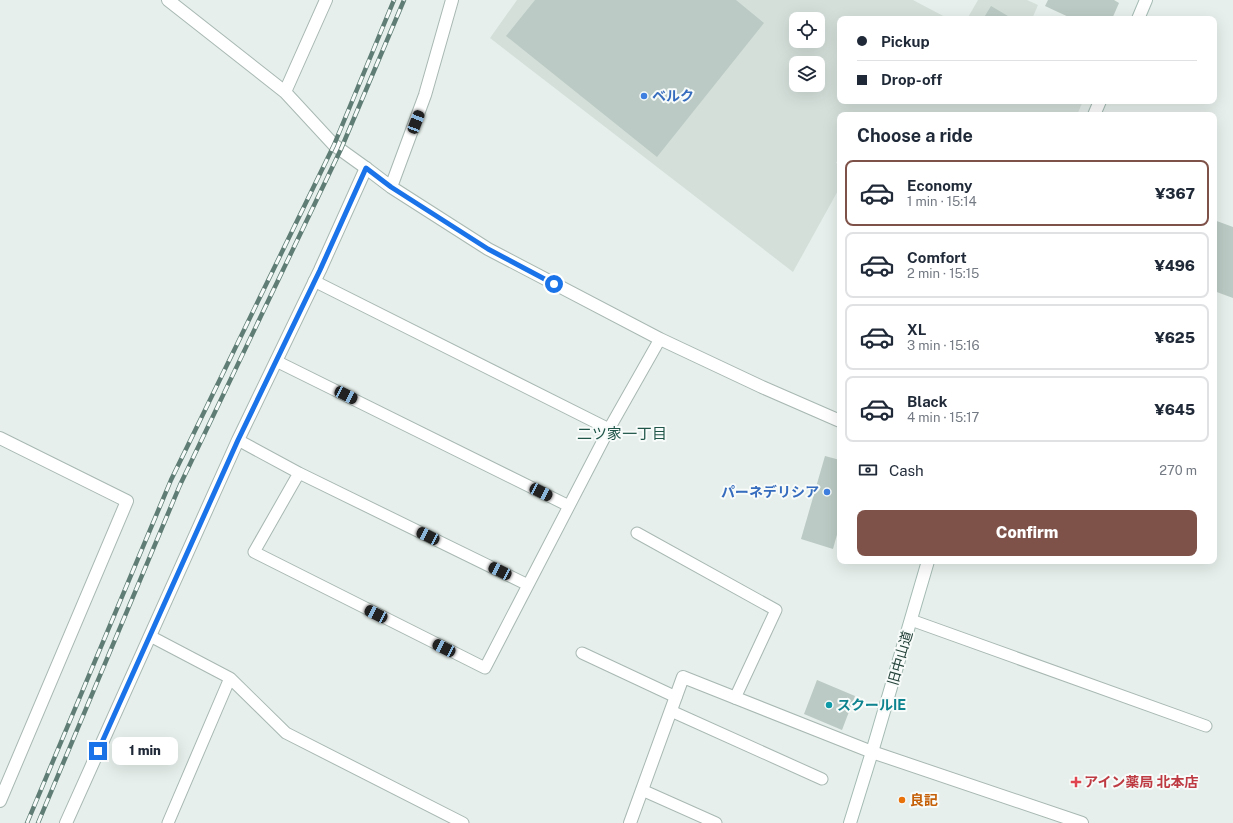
<!DOCTYPE html>
<meta charset="utf-8">
<style>
:root{--surface:#fff;--page:#f2f2f3;--text:#1f2937;--muted:#747a83;--line:#e0e1e3;--accent:#7f5249}
body{margin:0;font-family:"Public Sans","Noto Sans JP",sans-serif;background:var(--page);color:var(--text);height:100vh;display:flex;flex-direction:column;font-size:15px;white-space:nowrap}
*{box-sizing:border-box;margin:0}
p{font-size:13px;color:var(--muted)}
.icon{flex:none;width:22px;height:22px;fill:none;stroke:currentColor;stroke-width:2;stroke-linecap:round;stroke-linejoin:round}
.map{position:relative;flex:1;overflow:hidden}
.side{position:absolute;left:837px;top:112px;width:380px;height:452px;display:flex;flex-direction:column;background:var(--surface);border-radius:8px;box-shadow:0 4px 16px #0002}
.side>*{flex:none}
.top-card{position:absolute;left:837px;top:16px;width:380px;height:88px;border-radius:8px;box-shadow:0 4px 16px #0002;display:grid;align-content:center;height:88px;padding:0 20px;background:var(--surface)}
.fabs{position:absolute;left:789px;top:12px;display:grid;gap:8px}
.fabs a{display:grid;place-items:center;width:36px;height:36px;border-radius:8px;background:var(--surface);box-shadow:0 4px 16px #0002;font-size:20px}
.end{position:absolute;width:18px;height:18px;margin:-9px;border:5px solid #1a73e8;background:#fff;box-shadow:0 0 0 2px #fff}
.from{border-radius:50%}
.bubble{position:absolute;height:28px;border-radius:8px;background:var(--surface);box-shadow:0 4px 16px #0002;font-size:13px;font-weight:800;line-height:28px;text-align:center}
.car{position:absolute;width:12px;height:24px;margin:-12px -6px;border-radius:5px;box-shadow:0 0 3px 1px #0007;background:linear-gradient(#222 24%,#8ab4d8 0 40%,#222 0 76%,#8ab4d8 0 86%,#222 0)}
.top-card b{display:flex;align-items:center;gap:14px;height:38px;font-size:15px}
.top-card b+b{border-top:1px solid var(--line)}
.top-card i{width:10px;height:10px;background:var(--text)}
ul{padding:0;list-style:none}
li{display:flex;align-items:center;gap:12px;height:66px;margin:0 8px 6px;padding:0 12px;border:2px solid var(--line);border-radius:8px}
li div{flex:1}
li b{display:block;font-size:15px}
li em{font-style:normal;font-weight:800}
li.selected{border-color:var(--accent)}
li>.icon{width:36px;height:36px;stroke-width:1.5}
h2{padding:0 20px;font-size:18px;line-height:48px}
.pay{display:flex;align-items:center;gap:10px;height:44px;padding:0 20px;font-size:15px}
.pay p{margin-inline-start:auto}
.action{display:flex;gap:8px;margin-top:auto;padding:8px 20px}
.action a{flex:1;height:46px;border-radius:8px;background:var(--accent);color:#fff;font-size:16px;font-weight:800;line-height:46px;text-align:center}
.map>svg:first-child{display:block}
.built{fill:#d4dfda;fill-rule:evenodd}
.building{fill:#bbcac4}
.lines{fill:none;stroke-linecap:round;stroke-linejoin:round}
.service-casing{stroke:#a8b8b2;stroke-width:13}
.minor-casing{stroke:#a8b8b2;stroke-width:14}
.tertiary-casing{stroke:#a8b8b2;stroke-width:14}
.secondary-casing{stroke:#a4bbb3;stroke-width:14}
.service{stroke:#fff;stroke-width:11}
.minor{stroke:#fff;stroke-width:12}
.tertiary{stroke:#fff;stroke-width:12}
.secondary{stroke:#fff;stroke-width:12}
.rail-casing{stroke:#5f7d75;stroke-width:4.5}
.rail{stroke:#f7fbf9;stroke-width:3;stroke-dasharray:9;stroke-linecap:butt}
.route{stroke:#1a73e8;stroke-width:5}
.shop-dot{fill:#3f7fe0;stroke:#f7fbf9;stroke-width:1.5}
.culture-dot{fill:#0f9aa8;stroke:#f7fbf9;stroke-width:1.5}
.health-dot{fill:#e0444e;stroke:#f7fbf9;stroke-width:1.5}
.food-dot{fill:#e8710a;stroke:#f7fbf9;stroke-width:1.5}
.labels{text-anchor:middle;dominant-baseline:central;stroke-width:4;stroke-linejoin:round;paint-order:stroke}
.shop-label{font-size:14px;font-weight:bold;fill:#366cbe;stroke:#f7fbf9;text-anchor:start}
.street-label{font-size:14px;fill:#24423a;stroke:#f7fbf9}
.culture-label{font-size:14px;font-weight:bold;fill:#0d838f;stroke:#f7fbf9;text-anchor:start}
.health-label{font-size:14px;font-weight:bold;fill:#be3a42;stroke:#f7fbf9;text-anchor:start}
.food-label{font-size:14px;font-weight:bold;fill:#c56008;stroke:#f7fbf9;text-anchor:start}
.neighbourhood-label{font-size:15px;fill:#1f5548;stroke:#f7fbf9}
</style>
<div class="map">
<svg width="1233" height="823" viewBox="0 0 1233 823">
<rect width="100%" height="100%" fill="#e6efeb"/>
<path class="built" d="M517,0h396l36,19h-109v82h243l-6,14h-237v41l-4,7 4,2v22l-47,85 -303,-234zM796,19h22v22h-22zM796,63h22v22h-22z
M978,0h49l11,5 -6,14h-65z"/>
<path class="building" d="M535,0h201l28,23 -107,134 -151,-121z
M1048,0h66l5,3 -7,16h-39l-28,-13z
M991,6l22,13h-30z
M1214,220l19,7v71l-19,-7z
M825,456l15,4v64l-7,25 -32,-10z
M817,680l38,16 -13,34 -38,-16z"/>
<g class="lines">
<defs>
<path id="service" d="M314,281l295,148
M276,361l293,145
M238,440l61,33 229,112
M299,473l-45,79 231,116 124,-239 51,-90
M637,533l139,77 -41,88
M911,620l295,106
M150,636l80,42 56,55 177,90
M582,653l94,44
M671,711l151,68
M642,790l74,33
M168,823l62,-145"/>
<path id="minor" d="M168,0l117,92 49,53 32,23 25,19 97,62 172,90 102,48 78,34
M285,92l41,-92
M391,187l34,-92 27,-95
M0,438l127,63 -127,300
M630,823l53,-146 189,75"/>
<path id="tertiary" d="M872,752l210,71
M66,823l172,-383 82,-170 46,-102"/>
<path id="secondary" d="M1138,19l8,-19
M1094,115l6,-14
M850,823l22,-71 56,-191"/>
</defs>
<use href="#service" class="service-casing"/>
<use href="#minor" class="minor-casing"/>
<use href="#tertiary" class="tertiary-casing"/>
<use href="#secondary" class="secondary-casing"/>
<use href="#service" class="service"/>
<use href="#minor" class="minor"/>
<use href="#tertiary" class="tertiary"/>
<use href="#secondary" class="secondary"/>
<defs>
<path id="rail" d="M27,823l144,-343 163,-335 60,-145
M38,823l142,-338 161,-336 63,-149"/>
</defs>
<use href="#rail" class="rail-casing"/>
<use href="#rail" class="rail"/>
</g>
<g class="lines">
<path class="route" d="M98,751l140,-311 82,-170 46,-102 25,19 97,62 66,35"/>
</g>
<g class="shop-dot">
<circle cx="644" cy="96" r="4"/>
<circle cx="827" cy="492" r="4"/>
</g>
<circle class="culture-dot" cx="829" cy="705" r="4"/>
<path class="health-dot" d="M1074 776h4v4h4v4h-4v4h-4v-4h-4v-4h4z"/>
<circle class="food-dot" cx="902" cy="800" r="4"/>
<g class="labels">
<g class="shop-label">
<text x="652" y="96">ベルク</text>
<text x="819" y="492" text-anchor="end">パーネデリシア</text>
</g>
<g class="street-label">
<text transform="translate(900 658) rotate(-74)">旧中山道</text>
</g>
<g class="culture-label">
<text x="837" y="705">スクールIE</text>
</g>
<g class="health-label">
<text x="1084" y="782">アイン薬局 北本店</text>
</g>
<g class="food-label">
<text x="910" y="800">良記</text>
</g>
<g class="neighbourhood-label">
<text x="622" y="433">二ツ家一丁目</text>
</g>
</g>
</svg>
<div class="fabs">
<a><svg class="icon" aria-label="locate" viewBox="0 0 24 24"><circle cx="12" cy="12" r="6"/><path d="M12 2v4M12 18v4M2 12h4M18 12h4"/></svg></a>
<a><svg class="icon" aria-label="layers" viewBox="0 0 24 24"><path d="M12 4l9 5-9 5-9-5zM3 14l9 5 9-5"/></svg></a>
</div>
<i class="end from" style="left:554px;top:284px"></i>
<i class="end" style="left:98px;top:751px"></i>
<div class="bubble" style="left:112px;top:737px;width:66px">1 min</div>
<i class="car" style="left:416px;top:122px;rotate:21deg"></i>
<i class="car" style="left:346px;top:395px;rotate:116deg"></i>
<i class="car" style="left:541px;top:492px;rotate:117deg"></i>
<i class="car" style="left:428px;top:536px;rotate:296deg"></i>
<i class="car" style="left:500px;top:571px;rotate:296deg"></i>
<i class="car" style="left:376px;top:614px;rotate:297deg"></i>
<i class="car" style="left:444px;top:648px;rotate:297deg"></i>
<div class="top-card">
<b><i class="from"></i>Pickup</b>
<b><i></i>Drop-off</b>
</div>
<section class="side">
<h2>Choose a ride</h2>
<ul>
<li class="selected"><svg class="icon" aria-label="car" viewBox="0 0 24 24"><path d="M5 17H2v-5l4-1 3-4h7l3 4 3 1v5h-3M9 17h6M6 11h13"/><circle cx="7" cy="17" r="2"/><circle cx="17" cy="17" r="2"/></svg><div><b>Economy</b><p>1 min · 15:14</p></div><em>¥367</em></li>
<li><svg class="icon" aria-label="car" viewBox="0 0 24 24"><path d="M5 17H2v-5l4-1 3-4h7l3 4 3 1v5h-3M9 17h6M6 11h13"/><circle cx="7" cy="17" r="2"/><circle cx="17" cy="17" r="2"/></svg><div><b>Comfort</b><p>2 min · 15:15</p></div><em>¥496</em></li>
<li><svg class="icon" aria-label="car" viewBox="0 0 24 24"><path d="M5 17H2v-5l4-1 3-4h7l3 4 3 1v5h-3M9 17h6M6 11h13"/><circle cx="7" cy="17" r="2"/><circle cx="17" cy="17" r="2"/></svg><div><b>XL</b><p>3 min · 15:16</p></div><em>¥625</em></li>
<li><svg class="icon" aria-label="car" viewBox="0 0 24 24"><path d="M5 17H2v-5l4-1 3-4h7l3 4 3 1v5h-3M9 17h6M6 11h13"/><circle cx="7" cy="17" r="2"/><circle cx="17" cy="17" r="2"/></svg><div><b>Black</b><p>4 min · 15:17</p></div><em>¥645</em></li>
</ul>
<div class="pay"><svg class="icon" aria-label="cash" viewBox="0 0 24 24"><path d="M3 7h18v10H3z"/><circle cx="12" cy="12" r="2"/></svg>Cash<p>270 m</p></div>
<div class="action"><a>Confirm</a></div>
</section>
</div>
